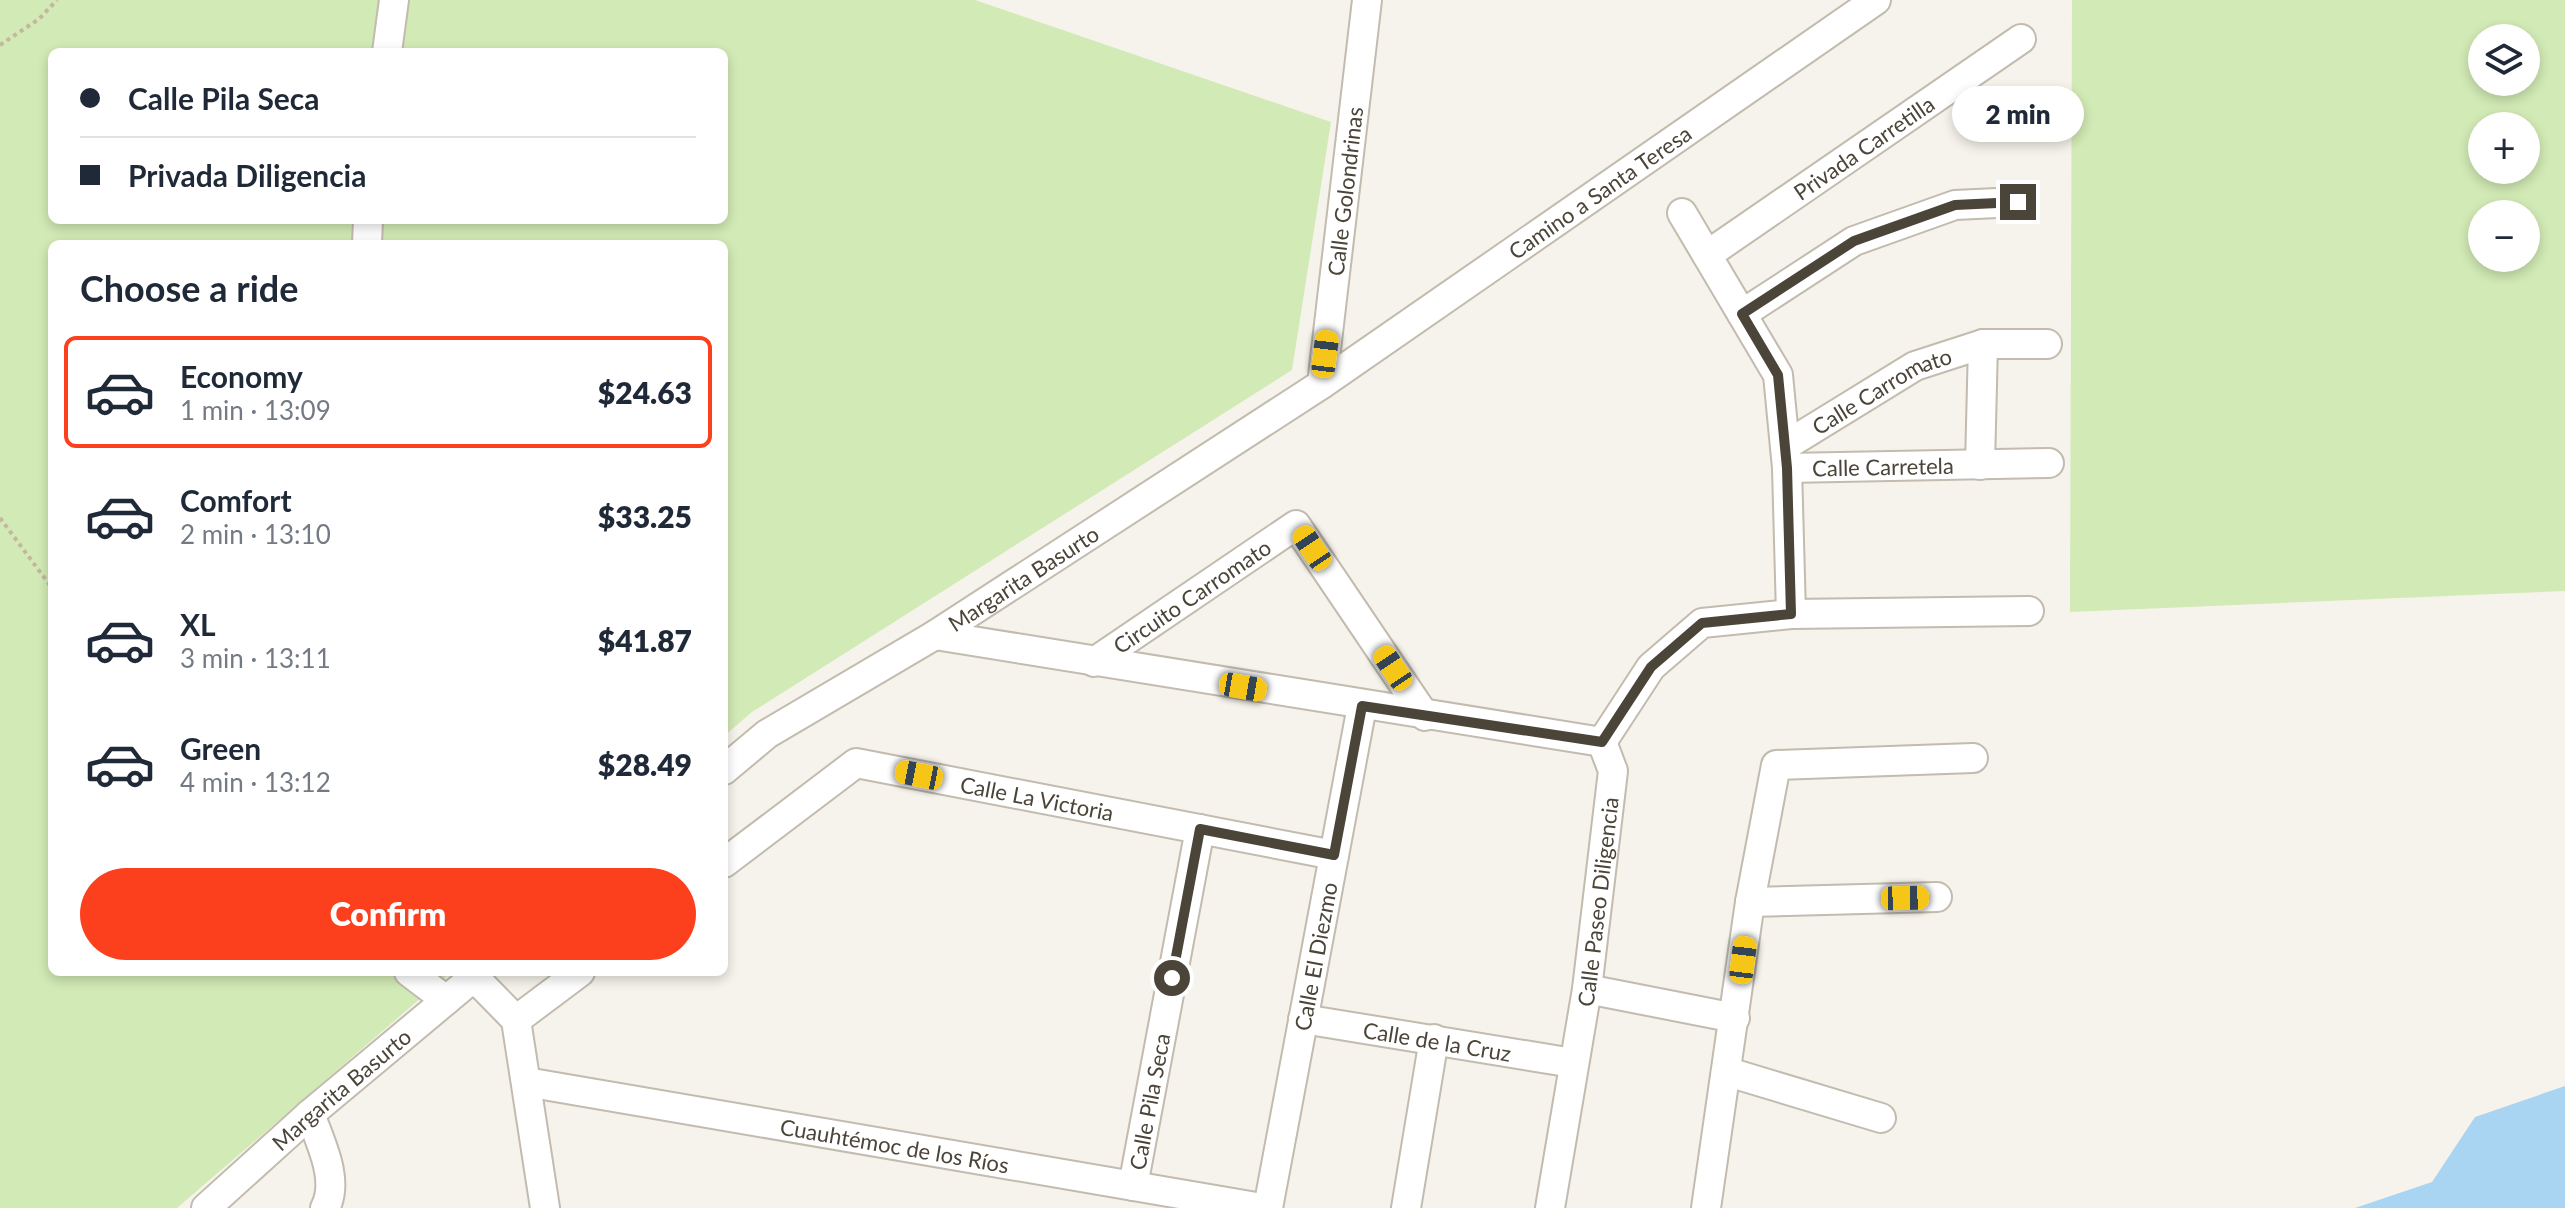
<!DOCTYPE html>
<meta charset="utf-8">
<style>
:root{--surface:#fff;--page:#f2f2f3;--text:#1f2937;--muted:#747a83;--line:#e0e1e3;--accent:#fc3f1d}
body{margin:0;font-family:Lato,sans-serif;background:var(--page);color:var(--text);height:100vh;display:flex;flex-direction:column;font-size:30px;white-space:nowrap}
*{box-sizing:border-box;margin:0}
p{font-size:26px;color:var(--muted)}
.icon{flex:none;width:44px;height:44px;fill:none;stroke:currentColor;stroke-width:2;stroke-linecap:round;stroke-linejoin:round}
.map{position:relative;flex:1;overflow:hidden}
.side{position:absolute;left:48px;top:240px;width:680px;height:736px;display:flex;flex-direction:column;background:var(--surface);border-radius:12px;box-shadow:0 4px 12px #0003}
.side>*{flex:none}
.hud{position:absolute;left:48px;top:48px;width:680px;height:176px;border-radius:12px;box-shadow:0 4px 12px #0003;display:grid;align-content:center;height:176px;padding:0 32px;background:var(--surface)}
.buttons{position:absolute;left:2468px;top:24px;display:grid;gap:16px}
.buttons a{display:grid;place-items:center;width:72px;height:72px;border-radius:50%;background:var(--surface);box-shadow:0 4px 12px #0003;font-size:40px}
.end{position:absolute;width:36px;height:36px;margin:-18px;border:10px solid #4b4439;background:#fff;box-shadow:0 0 0 4px #fff}
.from{border-radius:50%}
.bubble{position:absolute;height:56px;border-radius:28px;background:var(--surface);box-shadow:0 4px 12px #0003;font-size:26px;font-weight:800;line-height:56px;text-align:center}
.car{position:absolute;width:24px;height:48px;margin:-24px -12px;border-radius:10px;box-shadow:0 0 6px 2px #0007;background:linear-gradient(#f5c518 24%,#345 0 40%,#f5c518 0 76%,#345 0 86%,#f5c518 0)}
.hud b{display:flex;align-items:center;gap:28px;height:76px;font-size:30px}
.hud b+b{border-top:2px solid var(--line)}
.hud i{width:20px;height:20px;background:var(--text)}
ul{padding:0;list-style:none}
li{display:flex;align-items:center;gap:24px;height:112px;margin:0 16px 12px;padding:0 16px;border:4px solid transparent;border-radius:12px}
li div{flex:1}
li b{display:block;font-size:30px}
li em{font-style:normal;font-weight:800}
li.current{border-color:var(--accent)}
li>.icon{width:72px;height:72px;stroke-width:1.5}
h2{padding:0 32px;font-size:36px;line-height:96px}
.button{display:flex;gap:16px;margin-top:auto;padding:16px 32px}
.button a{flex:1;height:92px;border-radius:48px;background:var(--accent);color:#fff;font-size:32px;font-weight:800;line-height:92px;text-align:center}
.map>svg:first-child{display:block}
.green{fill:#d2eab5;fill-rule:evenodd}
.water{fill:#a9d4f2}
.lines{fill:none;stroke-linecap:round;stroke-linejoin:round}
.minor-casing{stroke:#c2bbae;stroke-width:32}
.path{stroke:#c4b79f;stroke-width:4;stroke-dasharray:4 4;stroke-linecap:butt}
.minor{stroke:#fff;stroke-width:28}
.route{stroke:#4b4439;stroke-width:10}
.labels{text-anchor:middle;dominant-baseline:central;stroke-width:6;stroke-linejoin:round;paint-order:stroke}
.street-label{font-size:22px;fill:#4b4439;stroke:#fff}
</style>
<div class="map">
<svg width="2565" height="1208" viewBox="0 0 2565 1208">
<rect width="100%" height="100%" fill="#f6f3ec"/>
<path class="green" d="M0,0h975l356,122 -39,248 -540,342 -28,24v-492h-672v728h399l-274,236h-177zM52,52h672v168h-672z
M2072,0h493v591l-495,21zM2482,38h44v44h-44zM2482,126h44v44h-44zM2482,214h44v44h-44z"/>
<path class="water" d="M2565,1086v122h-210l77,-26 43,-65z"/>
<g class="lines">
<defs>
<g id="minor">
<path d="M387,52l7,-52"/>
<path d="M1682,213l96,162 9,93 4,146"/>
<path d="M367,244l1,-24"/>
<path id="s1" d="M1707,255l314,-216"/>
<path d="M1742,314l112,-73 101,-36 63,-3"/>
<path id="s2" d="M1322,384l45,-384"/>
<path id="s3" d="M1785,446l130,-80 68,-22h64"/>
<path d="M1980,465l3,-121"/>
<path id="s4" d="M1787,468l262,-5"/>
<path d="M935,635l667,107 49,-75 51,-44 89,-9 238,-3"/>
<path id="s5" d="M1094,662l202,-137 129,191"/>
<path id="s6" d="M724,770l43,-36 168,-99 387,-251 554,-384"/>
<path id="s7" d="M724,863l132,-100 478,92"/>
<path d="M1750,902l187,-5"/>
<path d="M409,972l37,28"/>
<path d="M474,977l42,43 29,188"/>
<path d="M1587,989l148,29"/>
<path id="s8" d="M1303,1019l270,44"/>
<path d="M516,1020l64,-48"/>
<path d="M1728,1072l153,46"/>
<path id="s9" d="M526,1082l736,126"/>
<path d="M310,1114c10,28 30,66 15,94"/>
<path id="s10" d="M1133,1186l67,-357"/>
<path id="s11" d="M206,1208l104,-94 170,-142"/>
<path id="s12" d="M1268,1208l94,-502"/>
<path d="M1406,1208l28,-169"/>
<path id="s13" d="M1550,1208l37,-219 26,-218 -11,-29"/>
<path d="M1706,1208l44,-306 26,-137 197,-7"/>
</g>
</defs>
<use href="#minor" class="minor-casing"/>
<path class="path" d="M0,45l39,-26 18,-19
M0,518l52,70"/>
<use href="#minor" class="minor"/>
</g>
<g class="lines">
<path class="route" d="M1172,978l28,-149 134,26 28,-149 240,36 49,-75 51,-44 89,-9 -4,-146 -9,-93 -36,-61 112,-73 101,-36 63,-3"/>
</g>
<g class="labels">
<g class="street-label">
<text stroke="none"><textPath href="#s1" startOffset="190">Privada Carretilla</textPath></text>
<text stroke="none"><textPath href="#s2" startOffset="194">Calle Golondrinas</textPath></text>
<text stroke="none"><textPath href="#s6" startOffset="1050">Camino a Santa Teresa</textPath></text>
<text stroke="none"><textPath href="#s3" startOffset="112">Calle Carromato</textPath></text>
<text stroke="none"><textPath href="#s4" startOffset="96">Calle Carretela</textPath></text>
<text stroke="none"><textPath href="#s6" startOffset="356">Margarita Basurto</textPath></text>
<text stroke="none"><textPath href="#s5" startOffset="118">Circuito Carromato</textPath></text>
<text stroke="none"><textPath href="#s7" startOffset="350">Calle La Victoria</textPath></text>
<text stroke="none"><textPath href="#s13" startOffset="310">Calle Paseo Diligencia</textPath></text>
<text stroke="none"><textPath href="#s12" startOffset="256">Calle El Diezmo</textPath></text>
<text stroke="none"><textPath href="#s8" startOffset="136">Calle de la Cruz</textPath></text>
<text stroke="none"><textPath href="#s11" startOffset="180">Margarita Basurto</textPath></text>
<text stroke="none"><textPath href="#s10" startOffset="86">Calle Pila Seca</textPath></text>
<text stroke="none"><textPath href="#s9" startOffset="374">Cuauhtémoc de los Ríos</textPath></text>
</g>
</g>
</svg>
<div class="buttons">
<a><svg class="icon" aria-label="layers" viewBox="0 0 24 24"><path d="M12 4l9 5-9 5-9-5zM3 14l9 5 9-5"/></svg></a>
<a>+</a>
<a>−</a>
</div>
<i class="end from" style="left:1172px;top:978px"></i>
<i class="end" style="left:2018px;top:202px"></i>
<div class="bubble" style="left:1952px;top:86px;width:132px">2 min</div>
<i class="car" style="left:1325px;top:354px;rotate:7deg"></i>
<i class="car" style="left:1312px;top:548px;rotate:326deg"></i>
<i class="car" style="left:1393px;top:668px;rotate:326deg"></i>
<i class="car" style="left:1243px;top:687px;rotate:100deg"></i>
<i class="car" style="left:919px;top:775px;rotate:281deg"></i>
<i class="car" style="left:1905px;top:898px;rotate:89deg"></i>
<i class="car" style="left:1743px;top:960px;rotate:7deg"></i>
<div class="hud">
<b><i class="from"></i>Calle Pila Seca</b>
<b><i></i>Privada Diligencia</b>
</div>
<section class="side">
<h2>Choose a ride</h2>
<ul>
<li class="current"><svg class="icon" aria-label="car" viewBox="0 0 24 24"><path d="M5 17H2v-5l4-1 3-4h7l3 4 3 1v5h-3M9 17h6M6 11h13"/><circle cx="7" cy="17" r="2"/><circle cx="17" cy="17" r="2"/></svg><div><b>Economy</b><p>1 min · 13:09</p></div><em>$24.63</em></li>
<li><svg class="icon" aria-label="car" viewBox="0 0 24 24"><path d="M5 17H2v-5l4-1 3-4h7l3 4 3 1v5h-3M9 17h6M6 11h13"/><circle cx="7" cy="17" r="2"/><circle cx="17" cy="17" r="2"/></svg><div><b>Comfort</b><p>2 min · 13:10</p></div><em>$33.25</em></li>
<li><svg class="icon" aria-label="car" viewBox="0 0 24 24"><path d="M5 17H2v-5l4-1 3-4h7l3 4 3 1v5h-3M9 17h6M6 11h13"/><circle cx="7" cy="17" r="2"/><circle cx="17" cy="17" r="2"/></svg><div><b>XL</b><p>3 min · 13:11</p></div><em>$41.87</em></li>
<li><svg class="icon" aria-label="car" viewBox="0 0 24 24"><path d="M5 17H2v-5l4-1 3-4h7l3 4 3 1v5h-3M9 17h6M6 11h13"/><circle cx="7" cy="17" r="2"/><circle cx="17" cy="17" r="2"/></svg><div><b>Green</b><p>4 min · 13:12</p></div><em>$28.49</em></li>
</ul>
<div class="button"><a>Confirm</a></div>
</section>
</div>
